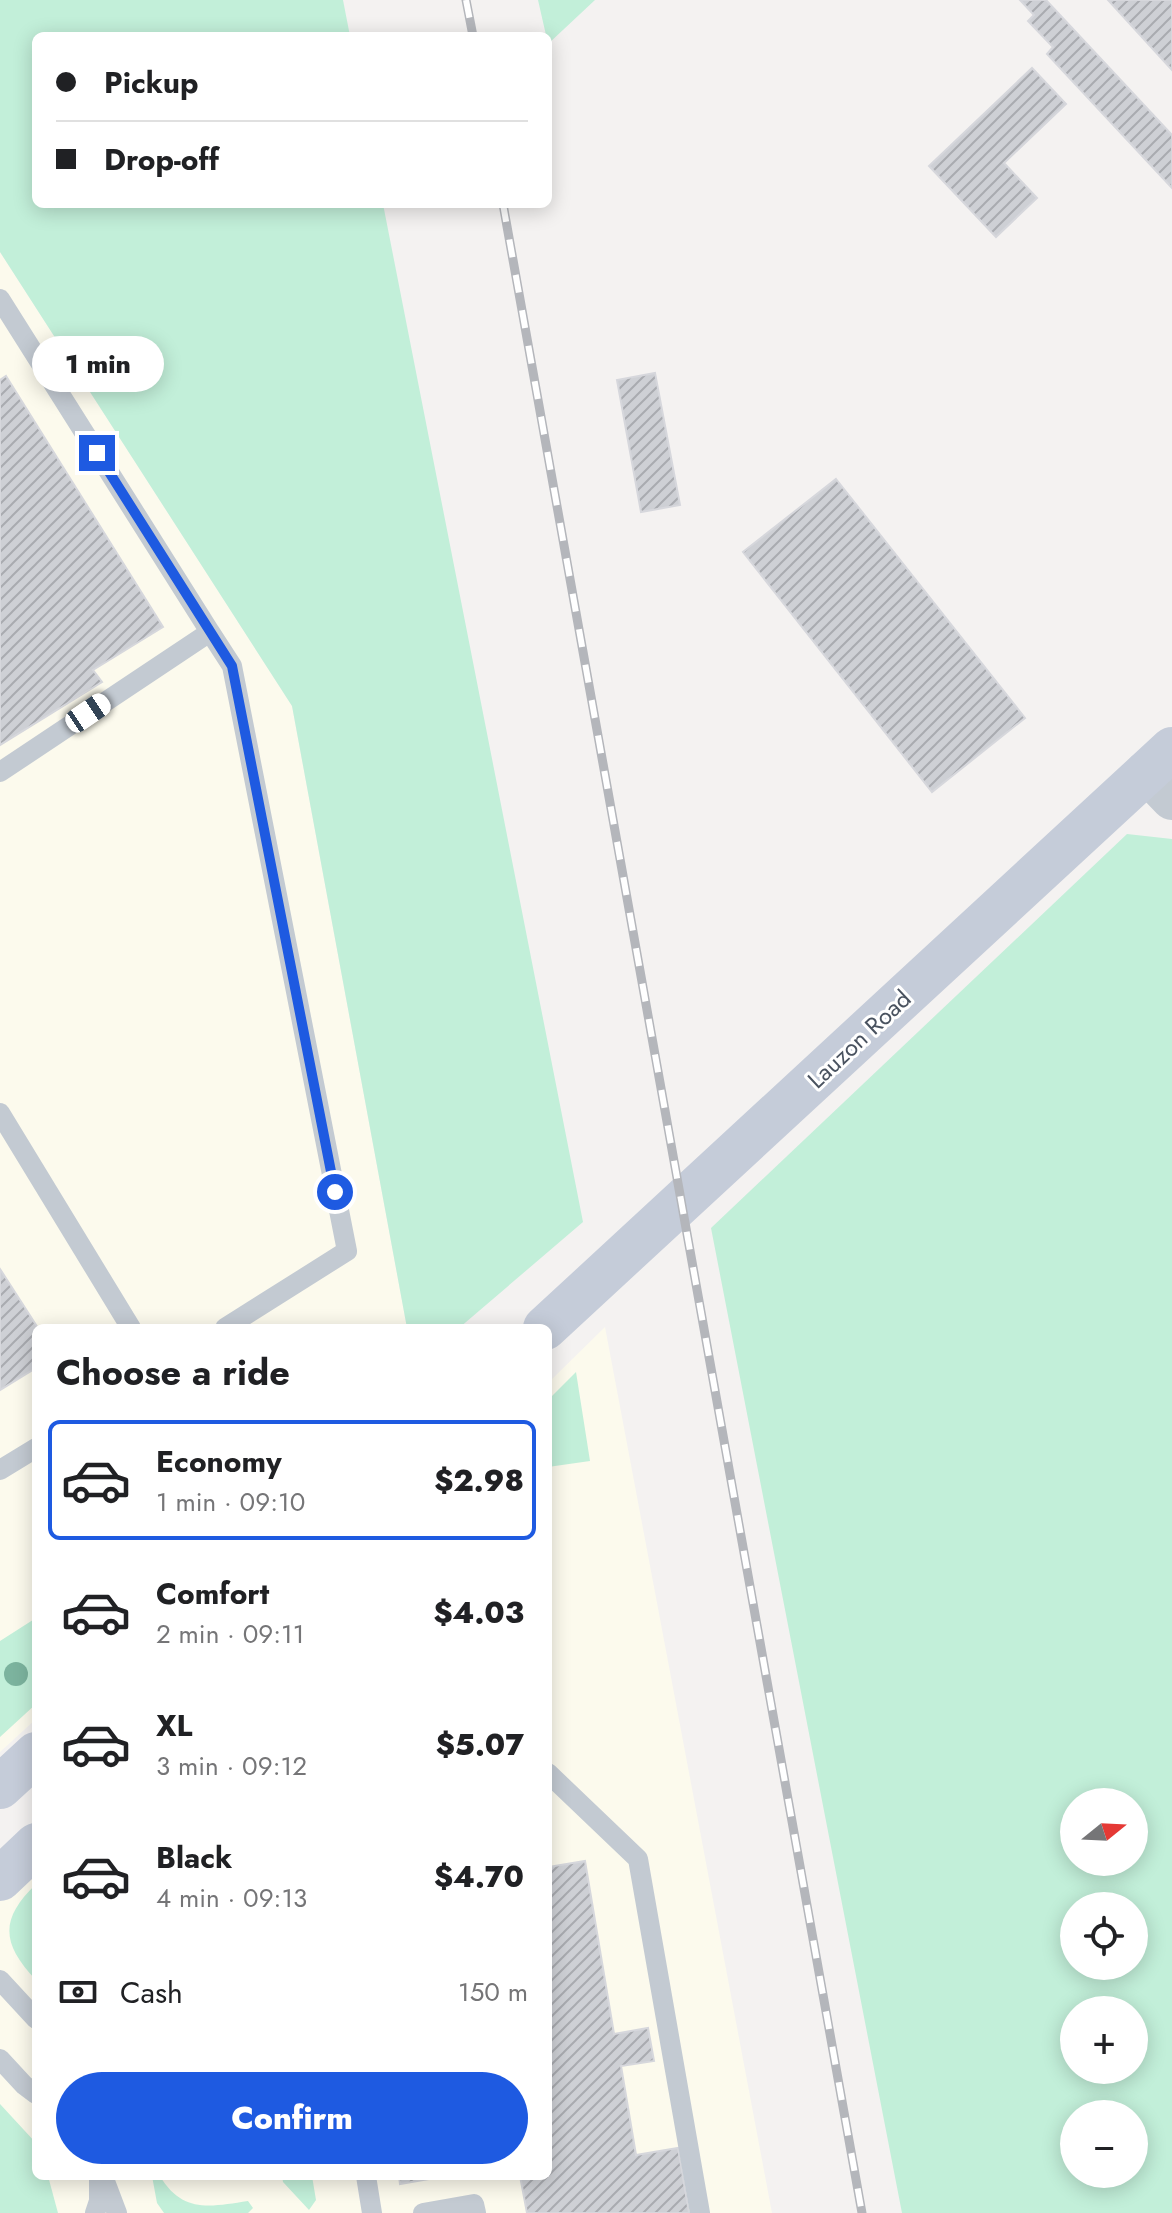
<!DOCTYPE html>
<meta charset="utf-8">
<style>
:root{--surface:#fff;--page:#f2f2f2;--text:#202124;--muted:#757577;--line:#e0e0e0;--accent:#1e5ae1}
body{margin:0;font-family:Jost,sans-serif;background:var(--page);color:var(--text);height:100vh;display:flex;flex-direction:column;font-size:30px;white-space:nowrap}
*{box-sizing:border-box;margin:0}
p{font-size:26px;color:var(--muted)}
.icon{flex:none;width:44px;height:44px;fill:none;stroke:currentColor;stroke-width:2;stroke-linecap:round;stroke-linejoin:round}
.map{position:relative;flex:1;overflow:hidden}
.details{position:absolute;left:32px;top:1324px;width:520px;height:856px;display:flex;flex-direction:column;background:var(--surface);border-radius:12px;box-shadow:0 4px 20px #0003}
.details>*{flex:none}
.top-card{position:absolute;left:32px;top:32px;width:520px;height:176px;border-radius:12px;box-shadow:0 4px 20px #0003;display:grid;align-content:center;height:176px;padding:0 24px;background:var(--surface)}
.needle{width:52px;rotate:72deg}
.controls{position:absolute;left:1060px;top:1788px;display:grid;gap:16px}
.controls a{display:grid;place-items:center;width:88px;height:88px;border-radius:50%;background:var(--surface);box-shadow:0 4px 20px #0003;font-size:40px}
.end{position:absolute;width:36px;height:36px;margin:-18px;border:10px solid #1e5ae1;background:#fff;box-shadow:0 0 0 4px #fff}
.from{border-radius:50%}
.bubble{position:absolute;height:56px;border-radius:28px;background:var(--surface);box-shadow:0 4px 20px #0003;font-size:26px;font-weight:800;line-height:56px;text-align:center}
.car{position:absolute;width:24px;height:48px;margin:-24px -12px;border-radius:10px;box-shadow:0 0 6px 2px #0007;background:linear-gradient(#fff 24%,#345 0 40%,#fff 0 76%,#345 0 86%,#fff 0)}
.top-card b{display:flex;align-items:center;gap:28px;height:76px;font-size:30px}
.top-card b+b{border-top:2px solid var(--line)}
.top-card i{width:20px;height:20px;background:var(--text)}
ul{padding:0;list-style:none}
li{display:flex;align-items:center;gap:24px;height:120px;margin:0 16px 12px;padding:0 8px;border:4px solid transparent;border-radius:12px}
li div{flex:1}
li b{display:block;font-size:30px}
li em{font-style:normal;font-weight:800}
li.selected{border-color:var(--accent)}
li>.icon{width:72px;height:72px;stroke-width:1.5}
h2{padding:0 24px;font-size:36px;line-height:96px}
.pay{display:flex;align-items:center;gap:20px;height:88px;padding:0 24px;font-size:30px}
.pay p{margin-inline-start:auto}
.cta{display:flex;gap:16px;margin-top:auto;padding:16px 24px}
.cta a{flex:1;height:92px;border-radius:48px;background:var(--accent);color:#fff;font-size:32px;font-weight:800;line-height:92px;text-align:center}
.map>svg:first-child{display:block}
.commercial{fill:#fcfaed}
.green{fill:#c2efd9;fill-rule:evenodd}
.building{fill:url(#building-hatch);stroke:#d6d7dc;stroke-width:2}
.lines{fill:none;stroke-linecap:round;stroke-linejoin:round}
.lane{stroke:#c3cad2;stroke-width:20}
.street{stroke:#c3cad2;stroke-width:42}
.secondary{stroke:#c5ccd9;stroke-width:44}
.rail-casing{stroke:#b4b6bb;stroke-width:9}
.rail{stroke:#fff;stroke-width:6;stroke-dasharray:18;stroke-linecap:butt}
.tree{fill:#7cb39e}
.route{stroke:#1e5ae1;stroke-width:10}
.labels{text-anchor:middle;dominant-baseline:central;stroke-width:6;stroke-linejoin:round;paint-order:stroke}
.street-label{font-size:24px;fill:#49525f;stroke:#fff}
</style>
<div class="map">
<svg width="1172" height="2213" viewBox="0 0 1172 2213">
<defs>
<pattern id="building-hatch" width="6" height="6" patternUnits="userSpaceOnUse" patternTransform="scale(2)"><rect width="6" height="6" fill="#ced0d5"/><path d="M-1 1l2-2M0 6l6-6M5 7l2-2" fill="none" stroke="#a9abb0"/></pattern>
</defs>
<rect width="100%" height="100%" fill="#f4f2f1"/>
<path class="commercial" d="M0,252l292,454 115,622h-371v391l-36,33z
M605,1327l167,886h-772v-314l36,-33v310h512v-793z"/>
<path class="green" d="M0,0h343l7,36h-314v168h347l200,1018 -124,106h-52l-115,-622 -292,-454z
M538,0h57l-47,44z
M1127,834l45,5v1374h-270l-191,-985zM1134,1802v60h-60v-60zM1134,1906v60h-60v-60zM1134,2010v60h-60v-60zM1134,2114v60h-60v-60z
M576,1372l14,89 -42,6v-67z
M36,1618v86l-36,33v-96z
M36,1884v96c-35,-37 -36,-61 0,-96z
M0,2104l36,39v33h12l10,37h-58z
M152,2176h8c22,37 49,31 88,25l5,7 -5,5h-84l-7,-10z
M282,2176h30l4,24 -7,10 -26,-28z"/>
<path class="building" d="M1020,0h26l126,135v53l-125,-134 6,-7 -25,-26 6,-6z
M1108,0h64v70z
M1032,68l34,36 -62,59 33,35 -41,39 -67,-71z
M655,373l25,132 -39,7 -24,-132z
M6,376l157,251 -70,43 9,12 -102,63v-365z
M836,479l189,239 -93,74 -189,-240z
M0,1269l38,59 -2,40 -36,22z
M585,1861l29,173 34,-6 6,33 -33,5 15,89 42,-7 11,65h-162l-7,-37h28v-309z
M399,2176h47l-46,8z"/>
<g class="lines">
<path class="lane" d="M0,299l210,333 -210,140
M210,632l22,34 115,585 -122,77
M0,1113l131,215
M0,1470l36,-22
M548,1773l90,86 62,354
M0,1980l36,39
M0,2059l24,26 12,9
M103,2176l14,37
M366,2176l6,37
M95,2213l4,-12v-25
M423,2213l51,-9 2,9"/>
<path class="street" d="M1146,772l26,27"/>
<path class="secondary" d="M545,1328l627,-579
M0,1787l36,-33
M0,1879l36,-34"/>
<defs>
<path id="rail" d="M466,0l7,36
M503,204l359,2009"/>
</defs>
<use href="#rail" class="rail-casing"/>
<use href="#rail" class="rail"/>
</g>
<circle class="tree" cx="16" cy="1674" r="12"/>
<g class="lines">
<path class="route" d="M97,453l135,213 103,526"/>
</g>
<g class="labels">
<g class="street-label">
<text transform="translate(859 1039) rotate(-43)">Lauzon Road</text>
</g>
</g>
</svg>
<div class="controls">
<a><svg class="needle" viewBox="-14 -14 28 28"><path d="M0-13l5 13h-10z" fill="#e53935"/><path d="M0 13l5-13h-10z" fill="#757577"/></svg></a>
<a><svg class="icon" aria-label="locate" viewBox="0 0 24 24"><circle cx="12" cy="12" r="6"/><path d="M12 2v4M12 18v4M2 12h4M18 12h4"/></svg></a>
<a>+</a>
<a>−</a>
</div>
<i class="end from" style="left:335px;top:1192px"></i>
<i class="end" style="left:97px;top:453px"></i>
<div class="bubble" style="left:32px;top:336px;width:132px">1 min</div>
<i class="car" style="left:88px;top:713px;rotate:56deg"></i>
<div class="top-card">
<b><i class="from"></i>Pickup</b>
<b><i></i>Drop-off</b>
</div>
<section class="details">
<h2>Choose a ride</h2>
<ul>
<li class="selected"><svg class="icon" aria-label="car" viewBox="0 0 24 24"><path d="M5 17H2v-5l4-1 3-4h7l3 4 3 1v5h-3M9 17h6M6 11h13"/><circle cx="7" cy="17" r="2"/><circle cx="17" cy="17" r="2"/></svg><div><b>Economy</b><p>1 min · 09:10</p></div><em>$2.98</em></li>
<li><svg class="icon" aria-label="car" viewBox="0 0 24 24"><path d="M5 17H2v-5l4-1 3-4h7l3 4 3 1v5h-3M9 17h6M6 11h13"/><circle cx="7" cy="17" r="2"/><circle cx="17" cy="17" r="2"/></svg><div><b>Comfort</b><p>2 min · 09:11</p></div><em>$4.03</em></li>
<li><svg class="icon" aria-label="car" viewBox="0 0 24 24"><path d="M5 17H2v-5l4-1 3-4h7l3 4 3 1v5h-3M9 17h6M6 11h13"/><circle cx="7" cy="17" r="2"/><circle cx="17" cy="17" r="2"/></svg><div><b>XL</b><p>3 min · 09:12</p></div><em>$5.07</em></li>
<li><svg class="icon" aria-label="car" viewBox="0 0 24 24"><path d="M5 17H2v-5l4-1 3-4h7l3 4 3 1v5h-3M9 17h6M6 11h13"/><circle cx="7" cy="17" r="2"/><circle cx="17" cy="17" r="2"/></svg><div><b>Black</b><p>4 min · 09:13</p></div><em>$4.70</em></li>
</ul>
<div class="pay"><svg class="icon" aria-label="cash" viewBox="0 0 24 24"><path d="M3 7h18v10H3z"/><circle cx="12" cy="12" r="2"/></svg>Cash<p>150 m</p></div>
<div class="cta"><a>Confirm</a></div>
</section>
</div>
